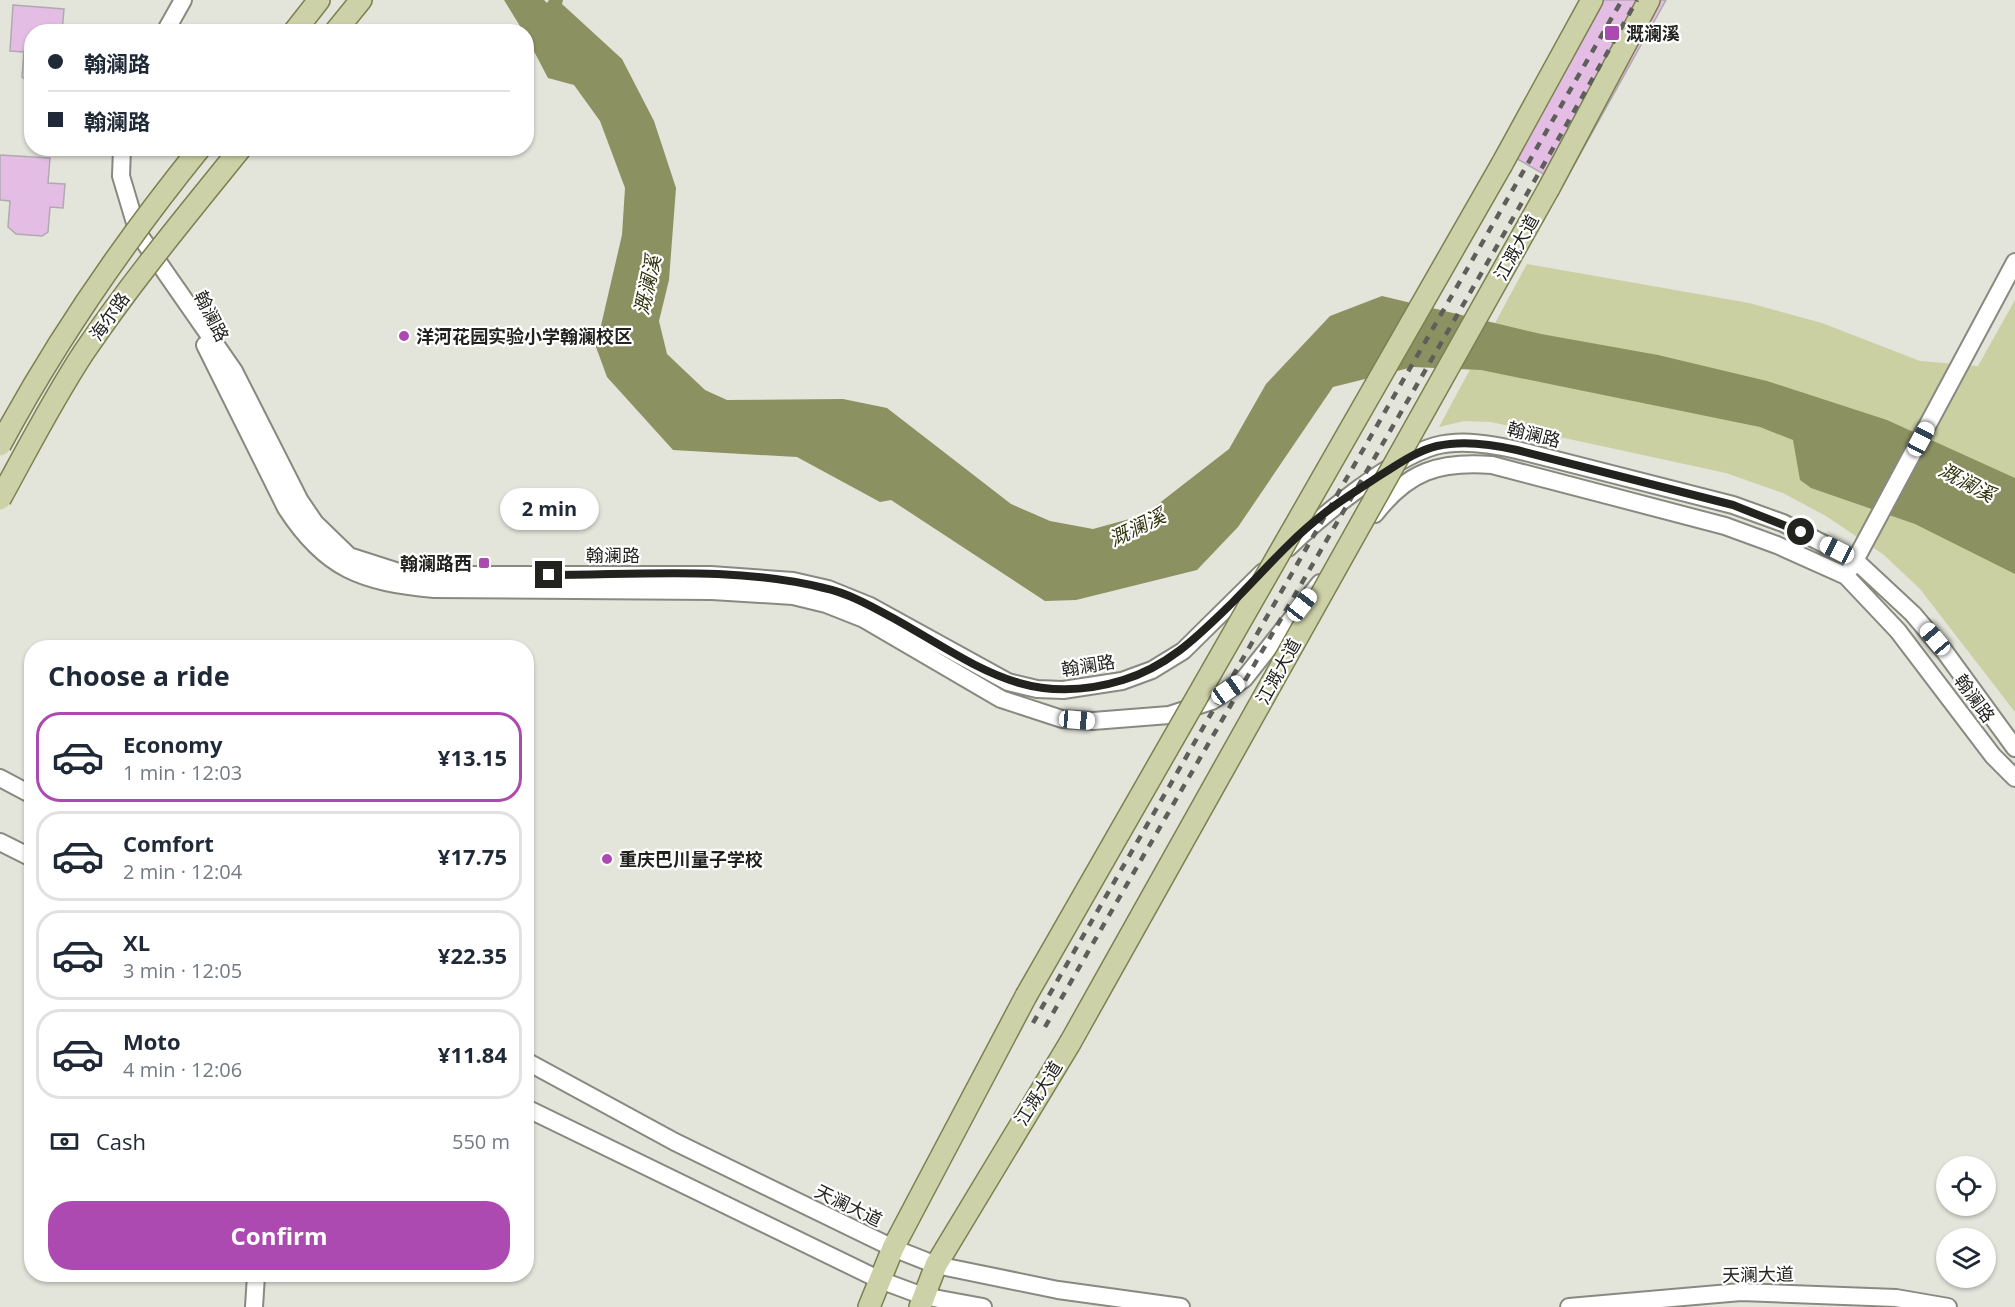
<!DOCTYPE html>
<meta charset="utf-8">
<style>
:root{--surface:#fff;--page:#f2f2f3;--text:#1f2937;--muted:#747a83;--line:#e0e1e3;--accent:#ad4ab1}
body{margin:0;font-family:"Open Sans","Noto Sans SC",sans-serif;background:var(--page);color:var(--text);height:100vh;display:flex;flex-direction:column;font-size:22px;white-space:nowrap}
*{box-sizing:border-box;margin:0}
p{font-size:20px;color:var(--muted)}
.icon{flex:none;width:33px;height:33px;fill:none;stroke:currentColor;stroke-width:2;stroke-linecap:round;stroke-linejoin:round}
.map{position:relative;flex:1;overflow:hidden}
.side{position:absolute;left:24px;top:640px;width:510px;height:642px;display:flex;flex-direction:column;background:var(--surface);border-radius:24px;box-shadow:0 2px 4px #0004}
.side>*{flex:none}
.banner{position:absolute;left:24px;top:24px;width:510px;height:132px;border-radius:24px;box-shadow:0 2px 4px #0004;display:grid;align-content:center;height:132px;padding:0 24px;background:var(--surface)}
.tools{position:absolute;left:1936px;top:1156px;display:grid;gap:12px}
.tools a{display:grid;place-items:center;width:60px;height:60px;border-radius:50%;background:var(--surface);box-shadow:0 2px 4px #0004;font-size:30px}
.end{position:absolute;width:27px;height:27px;margin:-14px;border:8px solid #22231f;background:#fff;box-shadow:0 0 0 3px #fff}
.from{border-radius:50%}
.bubble{position:absolute;height:42px;border-radius:21px;background:var(--surface);box-shadow:0 2px 4px #0004;font-size:20px;font-weight:700;line-height:42px;text-align:center}
.car{position:absolute;width:18px;height:36px;margin:-18px -9px;border-radius:8px;box-shadow:0 0 4px 2px #0007;background:linear-gradient(#fff 24%,#345 0 40%,#fff 0 76%,#345 0 86%,#fff 0)}
.banner b{display:flex;align-items:center;gap:21px;height:57px;font-size:22px}
.banner b+b{border-top:2px solid var(--line)}
.banner i{width:15px;height:15px;background:var(--text)}
ul{padding:0;list-style:none}
li{display:flex;align-items:center;gap:18px;height:90px;margin:0 12px 9px;padding:0 12px;border:3px solid var(--line);border-radius:24px}
li div{flex:1}
li b{display:block;font-size:22px}
li em{font-style:normal;font-weight:700}
li.current{border-color:var(--accent)}
li>.icon{width:54px;height:54px;stroke-width:1.5}
h2{padding:0 24px;font-size:27px;line-height:72px}
.pay{display:flex;align-items:center;gap:15px;height:66px;padding:0 24px;font-size:22px}
.pay p{margin-inline-start:auto}
.button{display:flex;gap:12px;margin-top:auto;padding:12px 24px}
.button a{flex:1;height:69px;border-radius:24px;background:var(--accent);color:#fff;font-size:24px;font-weight:700;line-height:69px;text-align:center}
.map>svg:first-child{display:block}
.green{fill:#cad0a2}
.water{fill:#8b9160}
.building{fill:#e4bde4;stroke:#b1a9b1;stroke-width:1.5}
.lines{fill:none;stroke-linecap:round;stroke-linejoin:round}
.minor-casing{stroke:#888a80;stroke-width:20}
.major-casing{stroke:#7b8051;stroke-width:24}
.minor{stroke:#fff;stroke-width:16}
.major{stroke:#cdd1a7;stroke-width:21}
.rail{stroke:#5e5f5a;stroke-width:4.5;stroke-dasharray:8 8;stroke-linecap:butt}
.major-bridge-casing{stroke:#7b8051;stroke-width:24;stroke-linecap:butt}
.major-bridge{stroke:#cdd1a7;stroke-width:21}
.route{stroke:#22231f;stroke-width:8}
.poi-dot{fill:#ad4ab1;stroke:#fff;stroke-width:2}
.labels{text-anchor:middle;dominant-baseline:central;stroke-width:4.5;stroke-linejoin:round;paint-order:stroke}
.poi-label{font-size:18px;font-weight:bold;fill:#22231f;stroke:#fff;text-anchor:start}
.street-label{font-size:18px;fill:#22231f;stroke:#fff}
.water-label{font-size:20px;font-style:italic;fill:#32360e;stroke:#fff}
</style>
<div class="map">
<svg width="2015" height="1307" viewBox="0 0 2015 1307">
<rect width="100%" height="100%" fill="#e3e4da"/>
<path class="green" d="M1527,264l222,39 73,20 98,38 58,5 37,-66v412l-95,-123 -36,-34 -58,-39 -43,-23 -57,-20 -235,-51 -27,-1 -25,6z"/>
<path class="water" d="M504,0h40l3,3 2,-3h14l-1,4 60,55 32,62 22,67 -7,92 -10,41 8,33 38,36 22,10 116,-1 44,9 124,96 39,17 43,8 51,-14 85,-66 37,-65 64,-68 52,-20 159,38 117,21 109,26 120,39 128,58v96l-100,-50 -104,-36 -11,-8 -7,-40 -33,-13 -279,-57 -68,-3 -80,20 -95,140 -41,43 -121,30 -31,1 -154,-101 -11,2 -83,-45 -124,-7 -66,-73 -11,-30 26,-112 3,-47 -25,-67 -26,-36 -26,-7 -21,-40 -1,-6 -3,-1z"/>
<path class="building" d="M1590,0h76l-103,185 -58,-33z
M13,5l51,4 -2,23h-30v53l-10,-8 2,-25 -14,-1z
M0,155l50,3 -2,25 17,1 -2,24 -13,-1 -2,25 -6,4 -26,-2 -8,-7 2,-26 -10,-1z"/>
<g class="lines">
<defs>
<path id="minor" d="M165,32l18,-32
M122,148l-1,28 17,57 96,138 66,130 15,22 34,33 50,16 33,3h279l82,6 35,8 42,17 138,76 29,7 26,1 59,-9 30,-11 31,-19 80,-79
M205,345l81,163c40,62 76,74 148,81l278,2 81,5 33,8 38,15 137,80 61,20 31,2 76,-6 43,-14 32,-22 76,-96
M1375,514c33,-43 64,-53 117,-49l233,61 52,19 69,31 52,55 95,125 22,22
M1288,548c33,-32 102,-89 147,-102 26,-7 56,-2 82,4l216,55 50,18 72,37 58,54 32,38 70,96
M1851,568l164,-306
M0,778l32,17
M0,842l32,16
M526,1061l149,81 218,106 43,17 122,25 123,17
M526,1108l354,172 43,16 60,11
M254,1307l2,-32
M1569,1307l172,-15 155,6 52,9"/>
<path id="major" d="M294,32l25,-32
M335,32l26,-32
M1502,164l90,-164
M1549,188l100,-188
M869,1307l24,-59 133,-252
M920,1307l16,-42 134,-222"/>
</defs>
<use href="#minor" class="minor-casing"/>
<use href="#major" class="major-casing"/>
<use href="#minor" class="minor"/>
<use href="#major" class="major"/>
<path class="rail" d="M1033,1023l589,-1023
M1045,1027c196,-343 398,-682 592,-1027"/>
<defs>
<path id="major-bridge" d="M0,445c57,-106 124,-203 200,-297
M0,499c27,-49 53,-100 84,-147 48,-71 103,-137 157,-204
M1026,996l476,-832
M1070,1043l479,-855"/>
</defs>
<use href="#major-bridge" class="major-bridge-casing"/>
<use href="#major-bridge" class="major-bridge"/>
</g>
<g class="lines">
<path class="route" d="M549,575c90,0 186,-9 275,13 24,5 47,18 69,30 81,45 133,92 230,62 46,-14 76,-45 109,-77 29,-29 57,-62 89,-87 18,-15 39,-27 58,-40 18,-11 37,-25 58,-30 26,-6 54,-2 80,4l216,55 68,27"/>
</g>
<g class="poi-dot">
<rect x="1604" y="25" width="16" height="16" rx="3"/>
<circle cx="404" cy="336" r="6"/>
<rect x="478" y="557" width="12" height="12" rx="3"/>
<circle cx="607" cy="859" r="6"/>
</g>
<g class="labels">
<g class="poi-label">
<text x="1626" y="33">溉澜溪</text>
<text x="416" y="336">洋河花园实验小学翰澜校区</text>
<text x="472" y="563" text-anchor="end">翰澜路西</text>
<text x="619" y="859">重庆巴川量子学校</text>
</g>
<g class="street-label">
<text transform="translate(1516 247) rotate(-61)">江溉大道</text>
<text transform="translate(109 316) rotate(-55)">海尔路</text>
<text transform="translate(212 316) rotate(63)">翰澜路</text>
<text transform="translate(1534 434) rotate(14)">翰澜路</text>
<text x="613" y="555">翰澜路</text>
<text transform="translate(1088 665) rotate(-9)">翰澜路</text>
<text transform="translate(1278 671) rotate(-61)">江溉大道</text>
<text transform="translate(1975 698) rotate(54)">翰澜路</text>
<text transform="translate(1038 1093) rotate(-58)">江溉大道</text>
<text transform="translate(849 1205) rotate(26)">天澜大道</text>
<text transform="translate(1758 1274) rotate(-1)">天澜大道</text>
</g>
<g class="water-label">
<text transform="translate(647 285) rotate(-78)">溉澜溪</text>
<text transform="translate(1967 482) rotate(28)">溉澜溪</text>
<text transform="translate(1137 527) rotate(-26)">溉澜溪</text>
</g>
</g>
</svg>
<div class="tools">
<a><svg class="icon" aria-label="locate" viewBox="0 0 24 24"><circle cx="12" cy="12" r="6"/><path d="M12 2v4M12 18v4M2 12h4M18 12h4"/></svg></a>
<a><svg class="icon" aria-label="layers" viewBox="0 0 24 24"><path d="M12 4l9 5-9 5-9-5zM3 14l9 5 9-5"/></svg></a>
</div>
<i class="end from" style="left:1801px;top:532px"></i>
<i class="end" style="left:549px;top:575px"></i>
<div class="bubble" style="left:500px;top:488px;width:99px">2 min</div>
<i class="car" style="left:1921px;top:439px;rotate:28deg"></i>
<i class="car" style="left:1837px;top:550px;rotate:297deg"></i>
<i class="car" style="left:1302px;top:605px;rotate:38deg"></i>
<i class="car" style="left:1935px;top:639px;rotate:320deg"></i>
<i class="car" style="left:1228px;top:690px;rotate:55deg"></i>
<i class="car" style="left:1077px;top:720px;rotate:95deg"></i>
<div class="banner">
<b><i class="from"></i>翰澜路</b>
<b><i></i>翰澜路</b>
</div>
<section class="side">
<h2>Choose a ride</h2>
<ul>
<li class="current"><svg class="icon" aria-label="car" viewBox="0 0 24 24"><path d="M5 17H2v-5l4-1 3-4h7l3 4 3 1v5h-3M9 17h6M6 11h13"/><circle cx="7" cy="17" r="2"/><circle cx="17" cy="17" r="2"/></svg><div><b>Economy</b><p>1 min · 12:03</p></div><em>¥13.15</em></li>
<li><svg class="icon" aria-label="car" viewBox="0 0 24 24"><path d="M5 17H2v-5l4-1 3-4h7l3 4 3 1v5h-3M9 17h6M6 11h13"/><circle cx="7" cy="17" r="2"/><circle cx="17" cy="17" r="2"/></svg><div><b>Comfort</b><p>2 min · 12:04</p></div><em>¥17.75</em></li>
<li><svg class="icon" aria-label="car" viewBox="0 0 24 24"><path d="M5 17H2v-5l4-1 3-4h7l3 4 3 1v5h-3M9 17h6M6 11h13"/><circle cx="7" cy="17" r="2"/><circle cx="17" cy="17" r="2"/></svg><div><b>XL</b><p>3 min · 12:05</p></div><em>¥22.35</em></li>
<li><svg class="icon" aria-label="car" viewBox="0 0 24 24"><path d="M5 17H2v-5l4-1 3-4h7l3 4 3 1v5h-3M9 17h6M6 11h13"/><circle cx="7" cy="17" r="2"/><circle cx="17" cy="17" r="2"/></svg><div><b>Moto</b><p>4 min · 12:06</p></div><em>¥11.84</em></li>
</ul>
<div class="pay"><svg class="icon" aria-label="cash" viewBox="0 0 24 24"><path d="M3 7h18v10H3z"/><circle cx="12" cy="12" r="2"/></svg>Cash<p>550 m</p></div>
<div class="button"><a>Confirm</a></div>
</section>
</div>
